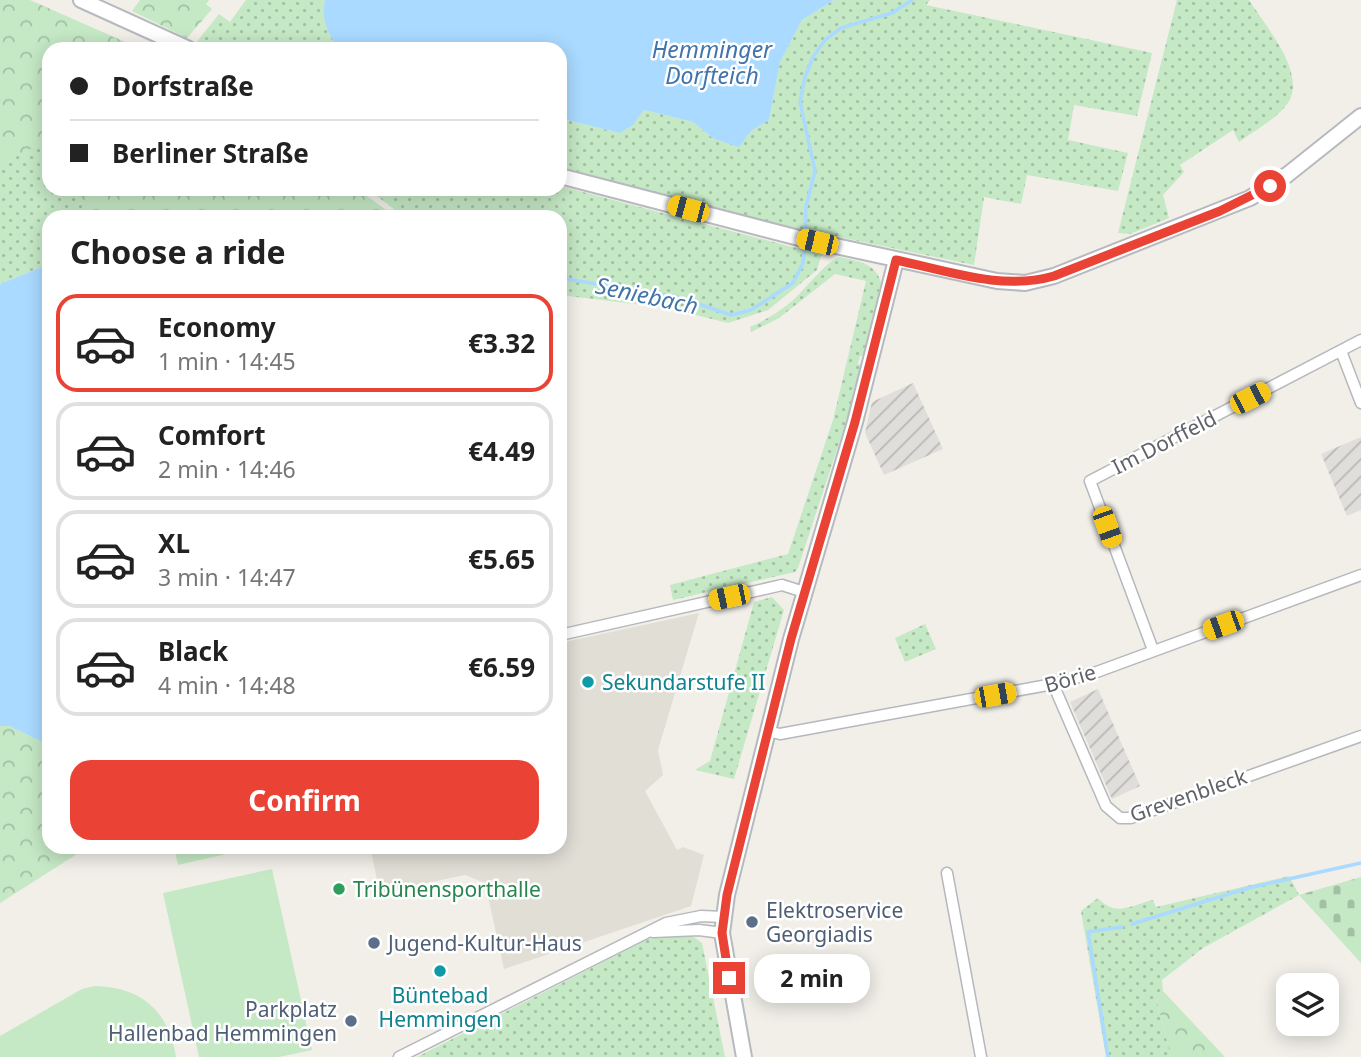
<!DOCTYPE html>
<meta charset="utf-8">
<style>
:root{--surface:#fff;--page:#f6f6f6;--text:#222;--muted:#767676;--line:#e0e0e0;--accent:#ea4335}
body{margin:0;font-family:"Noto Sans",sans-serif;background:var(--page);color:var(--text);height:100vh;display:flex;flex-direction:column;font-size:26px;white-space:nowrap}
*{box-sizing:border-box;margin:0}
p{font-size:23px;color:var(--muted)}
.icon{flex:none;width:38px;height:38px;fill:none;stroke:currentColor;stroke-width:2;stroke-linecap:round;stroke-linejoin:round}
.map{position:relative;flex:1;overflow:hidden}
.panel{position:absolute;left:42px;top:210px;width:525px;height:644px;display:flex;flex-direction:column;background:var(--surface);border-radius:21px;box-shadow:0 4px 18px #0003}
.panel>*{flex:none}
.banner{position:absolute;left:42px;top:42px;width:525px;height:154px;border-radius:21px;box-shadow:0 4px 18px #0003;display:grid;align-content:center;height:154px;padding:0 28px;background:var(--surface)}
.controls{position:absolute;left:1276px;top:973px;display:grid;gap:14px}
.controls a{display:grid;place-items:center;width:63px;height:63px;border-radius:14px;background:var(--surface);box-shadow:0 4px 18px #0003;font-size:35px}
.end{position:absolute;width:32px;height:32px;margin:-16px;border:9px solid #ea4335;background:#fff;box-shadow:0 0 0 4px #fff}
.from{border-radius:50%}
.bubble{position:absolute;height:49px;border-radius:21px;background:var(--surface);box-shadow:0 4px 18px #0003;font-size:23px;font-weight:700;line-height:49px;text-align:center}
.car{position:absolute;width:21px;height:42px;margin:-21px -10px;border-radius:9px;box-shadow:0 0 5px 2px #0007;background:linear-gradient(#f5c518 24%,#345 0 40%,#f5c518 0 76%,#345 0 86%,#f5c518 0)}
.banner b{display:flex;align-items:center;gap:24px;height:66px;font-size:26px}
.banner b+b{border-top:2px solid var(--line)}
.banner i{width:18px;height:18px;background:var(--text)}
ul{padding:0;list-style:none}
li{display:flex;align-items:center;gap:21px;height:98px;margin:0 14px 10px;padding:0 14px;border:4px solid var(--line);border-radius:21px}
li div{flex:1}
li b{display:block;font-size:26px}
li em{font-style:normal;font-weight:700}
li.selected{border-color:var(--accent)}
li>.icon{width:63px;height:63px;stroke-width:1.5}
h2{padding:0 28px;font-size:32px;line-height:84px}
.primary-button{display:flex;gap:14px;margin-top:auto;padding:14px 28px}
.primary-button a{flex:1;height:80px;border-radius:21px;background:var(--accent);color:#fff;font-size:28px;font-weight:700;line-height:80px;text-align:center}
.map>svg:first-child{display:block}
.industrial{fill:url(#industrial-furrows)}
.education{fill:#e1ded6}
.grass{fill:url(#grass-dots)}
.forest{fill:url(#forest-crowns)}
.cemetery{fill:url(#cemetery-stones)}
.park{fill:#c5e8c5}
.water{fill:#aadaff}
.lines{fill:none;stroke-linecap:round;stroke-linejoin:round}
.stream{stroke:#aadaff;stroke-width:3.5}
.street-casing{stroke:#b5b8bc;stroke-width:13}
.secondary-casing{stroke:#b6babf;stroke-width:18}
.street{stroke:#fff;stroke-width:10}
.secondary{stroke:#fff;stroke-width:14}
.route{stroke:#ea4335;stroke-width:9}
.culture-dot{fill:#0f9aa8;stroke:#fff;stroke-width:2.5}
.leisure-dot{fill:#2e9e5b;stroke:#fff;stroke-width:2.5}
.service-dot{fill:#5c6f8a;stroke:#fff;stroke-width:2.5}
.labels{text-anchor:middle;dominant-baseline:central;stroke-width:5;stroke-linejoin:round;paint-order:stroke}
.street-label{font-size:21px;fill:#5f6368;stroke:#fff}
.culture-label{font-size:21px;fill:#0d838f;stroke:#fff;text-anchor:start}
.leisure-label{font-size:21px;fill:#27864d;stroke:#fff;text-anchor:start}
.service-label{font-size:21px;fill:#4e5e75;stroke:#fff;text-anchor:start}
.water-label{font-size:23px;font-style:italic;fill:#4174aa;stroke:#fff}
</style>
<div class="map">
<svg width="1361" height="1057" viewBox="0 0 1361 1057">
<defs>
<pattern id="industrial-furrows" width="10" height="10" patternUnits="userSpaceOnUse" patternTransform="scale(1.75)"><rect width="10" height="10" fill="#e0deda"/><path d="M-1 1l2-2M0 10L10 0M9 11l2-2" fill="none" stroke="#b9b8b5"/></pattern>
<pattern id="grass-dots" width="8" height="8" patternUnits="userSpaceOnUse" patternTransform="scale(1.75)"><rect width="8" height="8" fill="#c5e8c5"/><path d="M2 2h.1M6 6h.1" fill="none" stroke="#a3c0a4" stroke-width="1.8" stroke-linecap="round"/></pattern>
<pattern id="forest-crowns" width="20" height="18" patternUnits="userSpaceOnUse" patternTransform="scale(1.75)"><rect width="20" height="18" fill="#c5e8c5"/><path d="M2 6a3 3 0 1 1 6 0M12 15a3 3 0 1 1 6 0" fill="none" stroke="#a3c0a4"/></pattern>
<pattern id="cemetery-stones" width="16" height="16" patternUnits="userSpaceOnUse" patternTransform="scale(1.75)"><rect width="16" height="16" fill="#c5e8c5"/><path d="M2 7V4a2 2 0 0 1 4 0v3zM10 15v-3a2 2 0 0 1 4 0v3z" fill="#a3c0a4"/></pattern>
</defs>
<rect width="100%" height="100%" fill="#f1efe8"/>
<path class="industrial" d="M913,383l30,66 -59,26 -19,-42 7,-31z
M1361,437v73l-14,6 -26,-62z
M1098,689l42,97 -28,13 -42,-97z"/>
<path class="education" d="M699,613l-41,137 5,25 -18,16 32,59 6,-3 21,8 -13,51 -187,63 -19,-86 -20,-8 -85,18 -10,-46h190v-204z"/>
<path class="grass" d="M246,0h79c-4,21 2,32 14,49h-134l-10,-5 24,-30 11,8z
M834,0h96l-4,5 226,48 -15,63 -63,-11 -6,35 60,13 -10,38 -91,-16 -6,29 -37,-7 -10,68 -203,-42 -211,-53v-58l7,8 53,13 13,-8 11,-15 49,12 21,17 25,7 12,-15 18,-11 11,-58 22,-42z
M1177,0h72c15,24 57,72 40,101 -10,17 -34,29 -50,41l-6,-12 -53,35 4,7 -21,23 6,23 -39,16 -12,-1z
M43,142l6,10v37h23l17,28h-40v47l-49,20v-119z
M560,186l232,61 30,6 -5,17 -49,40 -40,13 -60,-15 -108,-13v-78h-156l-36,-28h192z
M840,257c18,4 35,6 41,25l-18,74h-3l-2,8 3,1 -12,48 -51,155 -3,4 -122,28 -3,-15 118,-31 45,-134 33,-139 -31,-7 -56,44 -28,14 -1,-5c16,-7 29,-15 42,-26 12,-10 36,-42 48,-44z
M772,597l12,13 -50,169 -39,-9 15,-9 44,-159z
M925,624l11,25 -31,13 -10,-24z
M1289,876l10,19 -96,53 -41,32 1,11 -6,10 14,56h-65l-25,-146 17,-13c17,19 32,8 55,2l3,7z
M679,934l12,1 11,8 23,114h-308l231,-118z"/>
<path class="forest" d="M0,0h30l111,49h-92v103l-7,-9 -42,22z
M140,0h69l-3,4 6,5 -25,29 -55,-27z
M72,189h285l39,28h-307z
M0,726h9l40,19v102h39l-88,56z
M1163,991l62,66h-54l-14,-56z"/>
<path class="cemetery" d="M1361,877v86l-62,-68z"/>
<path class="park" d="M174,847h83l-79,18z
M272,869l40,181 -33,7h-80l-36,-164z
M95,986c46,1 74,25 81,71h-176v-21l82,-47z"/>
<path class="water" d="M325,0h509l-32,20 -22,42 -11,58 -18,11 -12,16 -25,-8 -21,-17 -49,-12 -11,15 -13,8 -53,-13 -7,-8v-63h-221c-12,-17 -18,-28 -14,-49z
M49,264v481l-40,-19h-9v-442z"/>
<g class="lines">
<path class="stream" d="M805,236l1,-29 9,-36 -15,-69 5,-25 8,-20 12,-17 16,-12 51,-15 20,-13
M560,278l118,19 53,18 20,-5 42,-27 10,-20 2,-19
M1132,924l116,-36 113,-25
M1108,1057l-20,-125 34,-5"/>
<defs>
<path id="street" d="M1341,351l20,52
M560,635l222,-50 22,7
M1153,650l-63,-169 271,-141
M1053,684l53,122 14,12h11l230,-82
M767,731l13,3 273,-50 41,-11 267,-98
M947,873l34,184
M653,932l46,-2 23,3
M399,1057l267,-134 35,-7 22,1"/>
<path id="secondary" d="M81,0l108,49
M560,176l239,62 198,43 28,2 29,-7 196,-78 37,-23 74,-59
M744,1057l-22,-124 5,-38 64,-256 64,-217 41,-162"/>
</defs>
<use href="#street" class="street-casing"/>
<use href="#secondary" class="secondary-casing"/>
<use href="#street" class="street"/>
<use href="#secondary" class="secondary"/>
</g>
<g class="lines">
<path class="route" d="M729,978l-7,-45 5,-38 64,-256 64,-217 41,-162c52,11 106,31 158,16l166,-65 50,-25"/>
</g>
<g class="culture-dot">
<circle cx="588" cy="682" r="7"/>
<circle cx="440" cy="971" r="7"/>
</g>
<circle class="leisure-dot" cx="339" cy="889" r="7"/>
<g class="service-dot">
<circle cx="752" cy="922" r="7"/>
<circle cx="374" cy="943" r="7"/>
<circle cx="351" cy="1021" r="7"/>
</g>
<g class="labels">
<g class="street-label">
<text transform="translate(1164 442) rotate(-27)">Im Dorffeld</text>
<text transform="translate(1070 678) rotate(-16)">Börie</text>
<text transform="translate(1188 795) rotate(-19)">Grevenbleck</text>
</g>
<g class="culture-label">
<text x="602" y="682">Sekundarstufe II</text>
<text x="440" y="995" text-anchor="middle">Büntebad<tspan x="440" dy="24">Hemmingen</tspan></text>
</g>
<g class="leisure-label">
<text x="353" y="889">Tribünensporthalle</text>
</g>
<g class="service-label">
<text x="766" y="910">Elektroservice<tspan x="766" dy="24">Georgiadis</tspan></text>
<text x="388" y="943">Jugend-Kultur-Haus</text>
<text x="337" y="1009" text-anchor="end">Parkplatz<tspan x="337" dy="24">Hallenbad Hemmingen</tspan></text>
</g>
<g class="water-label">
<text x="712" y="49">Hemminger<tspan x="712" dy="26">Dorfteich</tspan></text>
<text transform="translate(647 295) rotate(12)">Seniebach</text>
</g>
</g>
</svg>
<div class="controls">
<a><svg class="icon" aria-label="layers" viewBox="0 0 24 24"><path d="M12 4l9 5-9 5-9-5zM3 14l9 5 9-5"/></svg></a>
</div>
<i class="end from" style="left:1270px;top:186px"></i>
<i class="end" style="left:729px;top:978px"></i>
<div class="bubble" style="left:754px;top:954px;width:116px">2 min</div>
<i class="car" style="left:688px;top:209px;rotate:285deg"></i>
<i class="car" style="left:817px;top:242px;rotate:283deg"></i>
<i class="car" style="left:1250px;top:398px;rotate:63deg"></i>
<i class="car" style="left:1107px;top:527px;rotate:160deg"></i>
<i class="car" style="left:729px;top:597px;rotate:258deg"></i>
<i class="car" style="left:1223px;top:625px;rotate:250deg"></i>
<i class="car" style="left:995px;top:695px;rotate:80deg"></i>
<div class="banner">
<b><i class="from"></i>Dorfstraße</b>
<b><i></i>Berliner Straße</b>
</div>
<section class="panel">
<h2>Choose a ride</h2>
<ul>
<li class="selected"><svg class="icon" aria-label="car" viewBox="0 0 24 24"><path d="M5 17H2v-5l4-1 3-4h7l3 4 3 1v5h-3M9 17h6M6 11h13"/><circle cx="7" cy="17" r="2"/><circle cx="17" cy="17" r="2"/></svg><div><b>Economy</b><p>1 min · 14:45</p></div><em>€3.32</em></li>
<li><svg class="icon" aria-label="car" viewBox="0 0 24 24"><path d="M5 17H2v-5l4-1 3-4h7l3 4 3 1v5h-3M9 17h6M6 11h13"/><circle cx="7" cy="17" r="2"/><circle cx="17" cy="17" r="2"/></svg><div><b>Comfort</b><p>2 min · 14:46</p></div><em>€4.49</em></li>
<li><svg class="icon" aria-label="car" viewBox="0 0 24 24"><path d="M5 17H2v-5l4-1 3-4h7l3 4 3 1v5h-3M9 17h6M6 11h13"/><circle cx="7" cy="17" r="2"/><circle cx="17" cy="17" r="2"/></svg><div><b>XL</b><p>3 min · 14:47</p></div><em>€5.65</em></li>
<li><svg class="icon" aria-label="car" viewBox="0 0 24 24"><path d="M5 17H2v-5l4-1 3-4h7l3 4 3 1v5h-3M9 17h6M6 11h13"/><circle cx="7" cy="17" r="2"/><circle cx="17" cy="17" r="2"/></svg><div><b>Black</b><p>4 min · 14:48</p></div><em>€6.59</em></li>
</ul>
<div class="primary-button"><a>Confirm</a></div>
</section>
</div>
